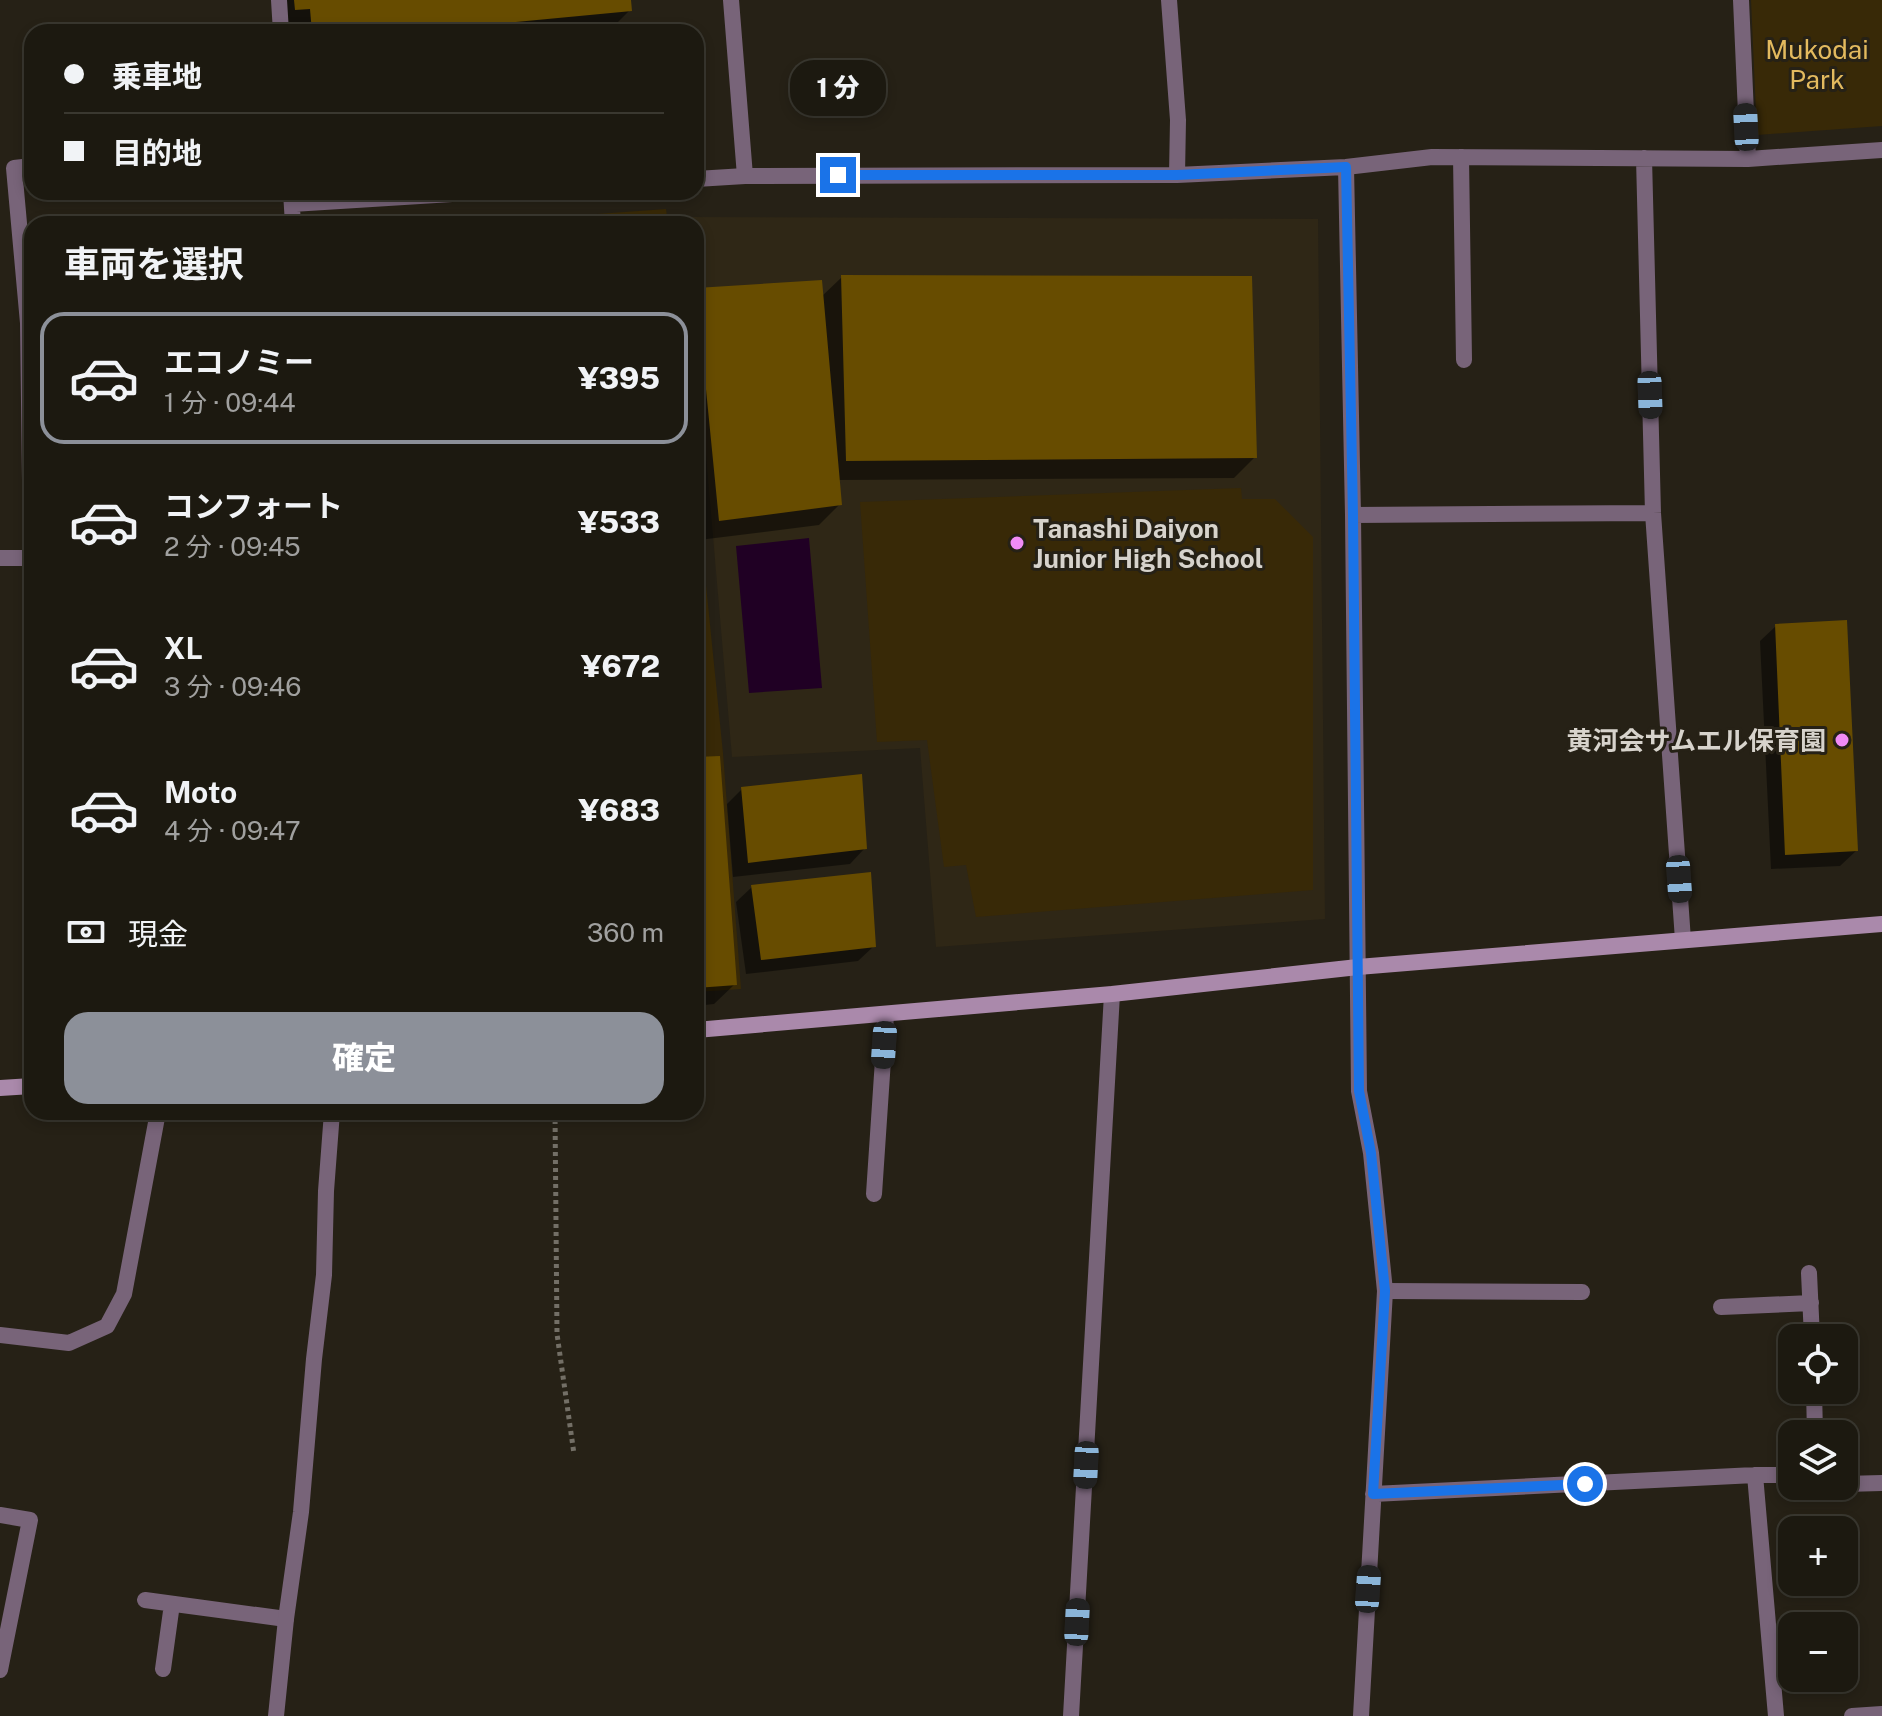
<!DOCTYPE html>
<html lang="ja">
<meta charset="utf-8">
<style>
:root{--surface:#1c1910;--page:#29261e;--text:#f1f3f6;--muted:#a0a09f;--line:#3a3830;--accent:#8c9099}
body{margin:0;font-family:"Public Sans","Noto Sans JP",sans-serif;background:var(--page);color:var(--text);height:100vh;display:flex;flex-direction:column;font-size:30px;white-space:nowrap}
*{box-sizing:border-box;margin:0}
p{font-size:26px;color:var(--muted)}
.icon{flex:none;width:44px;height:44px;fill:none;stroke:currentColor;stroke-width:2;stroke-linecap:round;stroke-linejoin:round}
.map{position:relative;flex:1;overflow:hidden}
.drawer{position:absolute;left:24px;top:216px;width:680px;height:904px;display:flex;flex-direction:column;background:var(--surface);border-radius:24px;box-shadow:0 4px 12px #0003,0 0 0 2px var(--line)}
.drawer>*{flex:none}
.banner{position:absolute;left:24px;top:24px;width:680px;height:176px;border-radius:24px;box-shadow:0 4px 12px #0003,0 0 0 2px var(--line);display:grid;align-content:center;height:176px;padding:0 40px;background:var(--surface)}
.tools{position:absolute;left:1778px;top:1324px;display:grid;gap:16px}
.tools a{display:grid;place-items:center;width:80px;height:80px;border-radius:16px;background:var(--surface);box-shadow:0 4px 12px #0003,0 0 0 2px var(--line);font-size:40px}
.end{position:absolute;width:36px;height:36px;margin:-18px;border:10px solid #1a73e8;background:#fff;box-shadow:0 0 0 4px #fff}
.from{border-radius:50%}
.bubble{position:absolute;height:56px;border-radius:24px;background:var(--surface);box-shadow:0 4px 12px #0003,0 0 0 2px var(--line);font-size:26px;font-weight:800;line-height:56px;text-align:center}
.car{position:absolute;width:24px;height:48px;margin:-24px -12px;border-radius:10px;box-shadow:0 0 6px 2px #0007;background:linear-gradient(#222 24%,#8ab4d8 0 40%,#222 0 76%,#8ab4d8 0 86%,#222 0)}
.banner b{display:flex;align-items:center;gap:28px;height:76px;font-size:30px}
.banner b+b{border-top:2px solid var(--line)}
.banner i{width:20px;height:20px;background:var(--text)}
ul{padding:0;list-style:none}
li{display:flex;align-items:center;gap:24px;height:132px;margin:0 16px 12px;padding:0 24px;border:4px solid transparent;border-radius:24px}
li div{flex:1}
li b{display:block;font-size:30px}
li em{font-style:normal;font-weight:800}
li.selected{border-color:var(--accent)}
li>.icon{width:72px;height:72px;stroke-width:1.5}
h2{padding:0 40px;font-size:36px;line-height:96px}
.pay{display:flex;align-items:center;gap:20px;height:88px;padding:0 40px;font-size:30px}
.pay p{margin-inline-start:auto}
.action{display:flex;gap:16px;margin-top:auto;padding:16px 40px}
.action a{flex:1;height:92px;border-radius:24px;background:var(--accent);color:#fff;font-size:32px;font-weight:800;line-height:92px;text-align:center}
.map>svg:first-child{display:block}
.built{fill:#2f2716}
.green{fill:#382907}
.water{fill:#200024}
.shadow{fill:#0007}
.building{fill:#674c00}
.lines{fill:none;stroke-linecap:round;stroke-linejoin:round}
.path{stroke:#736f66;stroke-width:5;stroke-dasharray:4 4;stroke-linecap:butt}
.lane{stroke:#786479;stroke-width:16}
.street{stroke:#786479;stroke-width:16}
.secondary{stroke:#aa89ab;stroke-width:16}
.route{stroke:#1a73e8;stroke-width:10}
.poi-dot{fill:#f08bf6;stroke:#262116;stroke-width:3}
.labels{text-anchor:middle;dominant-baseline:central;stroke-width:6;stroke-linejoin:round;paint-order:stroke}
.park-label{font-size:26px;fill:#e3ba5e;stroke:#262116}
.poi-label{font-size:26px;font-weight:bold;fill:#d7d3cc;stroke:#262116;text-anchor:start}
</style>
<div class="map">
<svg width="1882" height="1716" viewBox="0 0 1882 1716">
<rect width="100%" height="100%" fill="#262116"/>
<path class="built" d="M686,217l632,2 7,700 -389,28 -16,-199 -188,9 -36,-418v-115h-10z"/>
<path class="green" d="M1751,0h131v126l-125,9z
M666,209l2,15h-210z
M696,486l27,267 18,236 -45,3z
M1241,488l1,11h33l38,38v353l-337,27 -10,-52 -22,2 -17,-127 -50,2 -17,-240z"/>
<path class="water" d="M809,538l13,150 -73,5 -13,-147z"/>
<path class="shadow" d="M273,0h356l1,10 -21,21 -12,1h-307v-4l-15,1z
M842,277l413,180 -21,21 -396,2 2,24 -21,21 -120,15 -3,-28v-222l124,-8 1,15z
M1776,626l80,225 -16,15 -69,3 -11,-228z
M696,759l39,225 -21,20 -18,2z
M742,789l123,59 -15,16 -117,13 -6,-73z
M752,887l122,59 -16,15 -112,13 -10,-72z"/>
<path class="building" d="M294,0h337l1,11 -223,21h-97l-2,-23 -15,1z
M647,214l1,10h-94v-2z
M841,275l411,1 5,182 -411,3z
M822,280l20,225 -123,16 -23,-233z
M1847,620l11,231 -73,4 -10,-231z
M720,756l17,229 -41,3v-231z
M862,774l5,75 -119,14 -7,-76z
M871,872l5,75 -115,13 -10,-75z"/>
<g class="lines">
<path class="path" d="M555,1112l2,222 17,120"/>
<path class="lane" d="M874,1194l12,-179
M1809,1273l3,65
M1385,1291l197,1
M1721,1307l90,-4
M0,1335l69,8 38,-17 17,-32 34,-182
M1814,1390l1,44
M145,1600l141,19
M163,1669l9,-65
M1852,1716l30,-2"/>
<path class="street" d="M279,0l2,32
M731,0l14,176
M1169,0l9,120 -1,55
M1741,0l7,159
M1461,157l3,203
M1644,158l9,355 30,427
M1346,167l7,348 6,576 12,62 14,138 -24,425
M696,179l49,-3 432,-1 169,-8 86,-10 316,2 134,-9
M291,192l2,32
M292,204l192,-12
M1353,515l300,-2
M0,558h32
M31,558l-3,-235 -14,-155 18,-2
M1755,1475l21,241
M1844,1484l38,-1
M1373,1494l382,-19h37
M0,1515l30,5 -30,150
M276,1716l10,-97 15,-107 13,-153 10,-84 2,-84 6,-79
M1071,1716l41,-722"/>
<path class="secondary" d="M696,1030l416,-36 246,-27 524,-43
M0,1088l32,-2"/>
</g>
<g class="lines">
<path class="route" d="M838,175h339l169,-8 7,348 6,576 12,62 14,138 -12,203 212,-10"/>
</g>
<g class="poi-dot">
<circle cx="1017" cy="543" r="8"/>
<circle cx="1842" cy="740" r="8"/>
</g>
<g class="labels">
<g class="park-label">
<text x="1817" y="49">Mukodai<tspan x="1817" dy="30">Park</tspan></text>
</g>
<g class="poi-label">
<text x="1033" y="528">Tanashi Daiyon<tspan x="1033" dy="30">Junior High School</tspan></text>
<text x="1826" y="740" text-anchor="end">黄河会サムエル保育園</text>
</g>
</g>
</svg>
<div class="tools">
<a><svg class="icon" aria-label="locate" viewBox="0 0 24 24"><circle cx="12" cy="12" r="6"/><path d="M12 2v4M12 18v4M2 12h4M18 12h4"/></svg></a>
<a><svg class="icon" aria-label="layers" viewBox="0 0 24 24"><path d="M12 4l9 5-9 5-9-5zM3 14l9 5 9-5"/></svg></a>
<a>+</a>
<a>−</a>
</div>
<i class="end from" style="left:1585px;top:1484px"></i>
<i class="end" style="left:838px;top:175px"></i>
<div class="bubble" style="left:790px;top:60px;width:96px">1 分</div>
<i class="car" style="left:1746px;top:127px;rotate:357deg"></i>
<i class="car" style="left:1650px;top:395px;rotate:178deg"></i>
<i class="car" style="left:1679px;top:879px;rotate:176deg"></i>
<i class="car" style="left:884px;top:1045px;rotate:184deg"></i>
<i class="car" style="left:1086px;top:1465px;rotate:183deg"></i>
<i class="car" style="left:1368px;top:1589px;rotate:4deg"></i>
<i class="car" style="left:1077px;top:1622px;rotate:3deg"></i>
<div class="banner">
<b><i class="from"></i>乗車地</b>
<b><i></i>目的地</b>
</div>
<section class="drawer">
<h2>車両を選択</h2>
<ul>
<li class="selected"><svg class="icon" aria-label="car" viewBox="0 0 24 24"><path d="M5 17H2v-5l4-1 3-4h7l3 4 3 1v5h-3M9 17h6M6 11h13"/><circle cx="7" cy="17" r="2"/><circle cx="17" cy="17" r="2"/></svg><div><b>エコノミー</b><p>1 分 · 09:44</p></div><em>¥395</em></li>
<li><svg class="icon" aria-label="car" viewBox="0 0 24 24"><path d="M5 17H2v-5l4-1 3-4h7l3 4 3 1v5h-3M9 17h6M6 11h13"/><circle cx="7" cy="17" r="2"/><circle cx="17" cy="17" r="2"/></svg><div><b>コンフォート</b><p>2 分 · 09:45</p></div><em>¥533</em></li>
<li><svg class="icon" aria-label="car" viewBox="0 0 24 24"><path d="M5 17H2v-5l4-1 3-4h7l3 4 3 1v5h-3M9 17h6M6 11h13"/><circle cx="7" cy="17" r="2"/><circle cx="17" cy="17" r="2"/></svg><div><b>XL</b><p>3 分 · 09:46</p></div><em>¥672</em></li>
<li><svg class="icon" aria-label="car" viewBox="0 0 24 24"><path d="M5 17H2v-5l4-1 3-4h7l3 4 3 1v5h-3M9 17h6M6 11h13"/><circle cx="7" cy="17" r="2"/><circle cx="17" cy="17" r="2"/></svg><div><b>Moto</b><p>4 分 · 09:47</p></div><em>¥683</em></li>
</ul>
<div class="pay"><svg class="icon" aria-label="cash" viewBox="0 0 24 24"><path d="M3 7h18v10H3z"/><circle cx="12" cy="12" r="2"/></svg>現金<p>360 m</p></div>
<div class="action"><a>確定</a></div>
</section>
</div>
